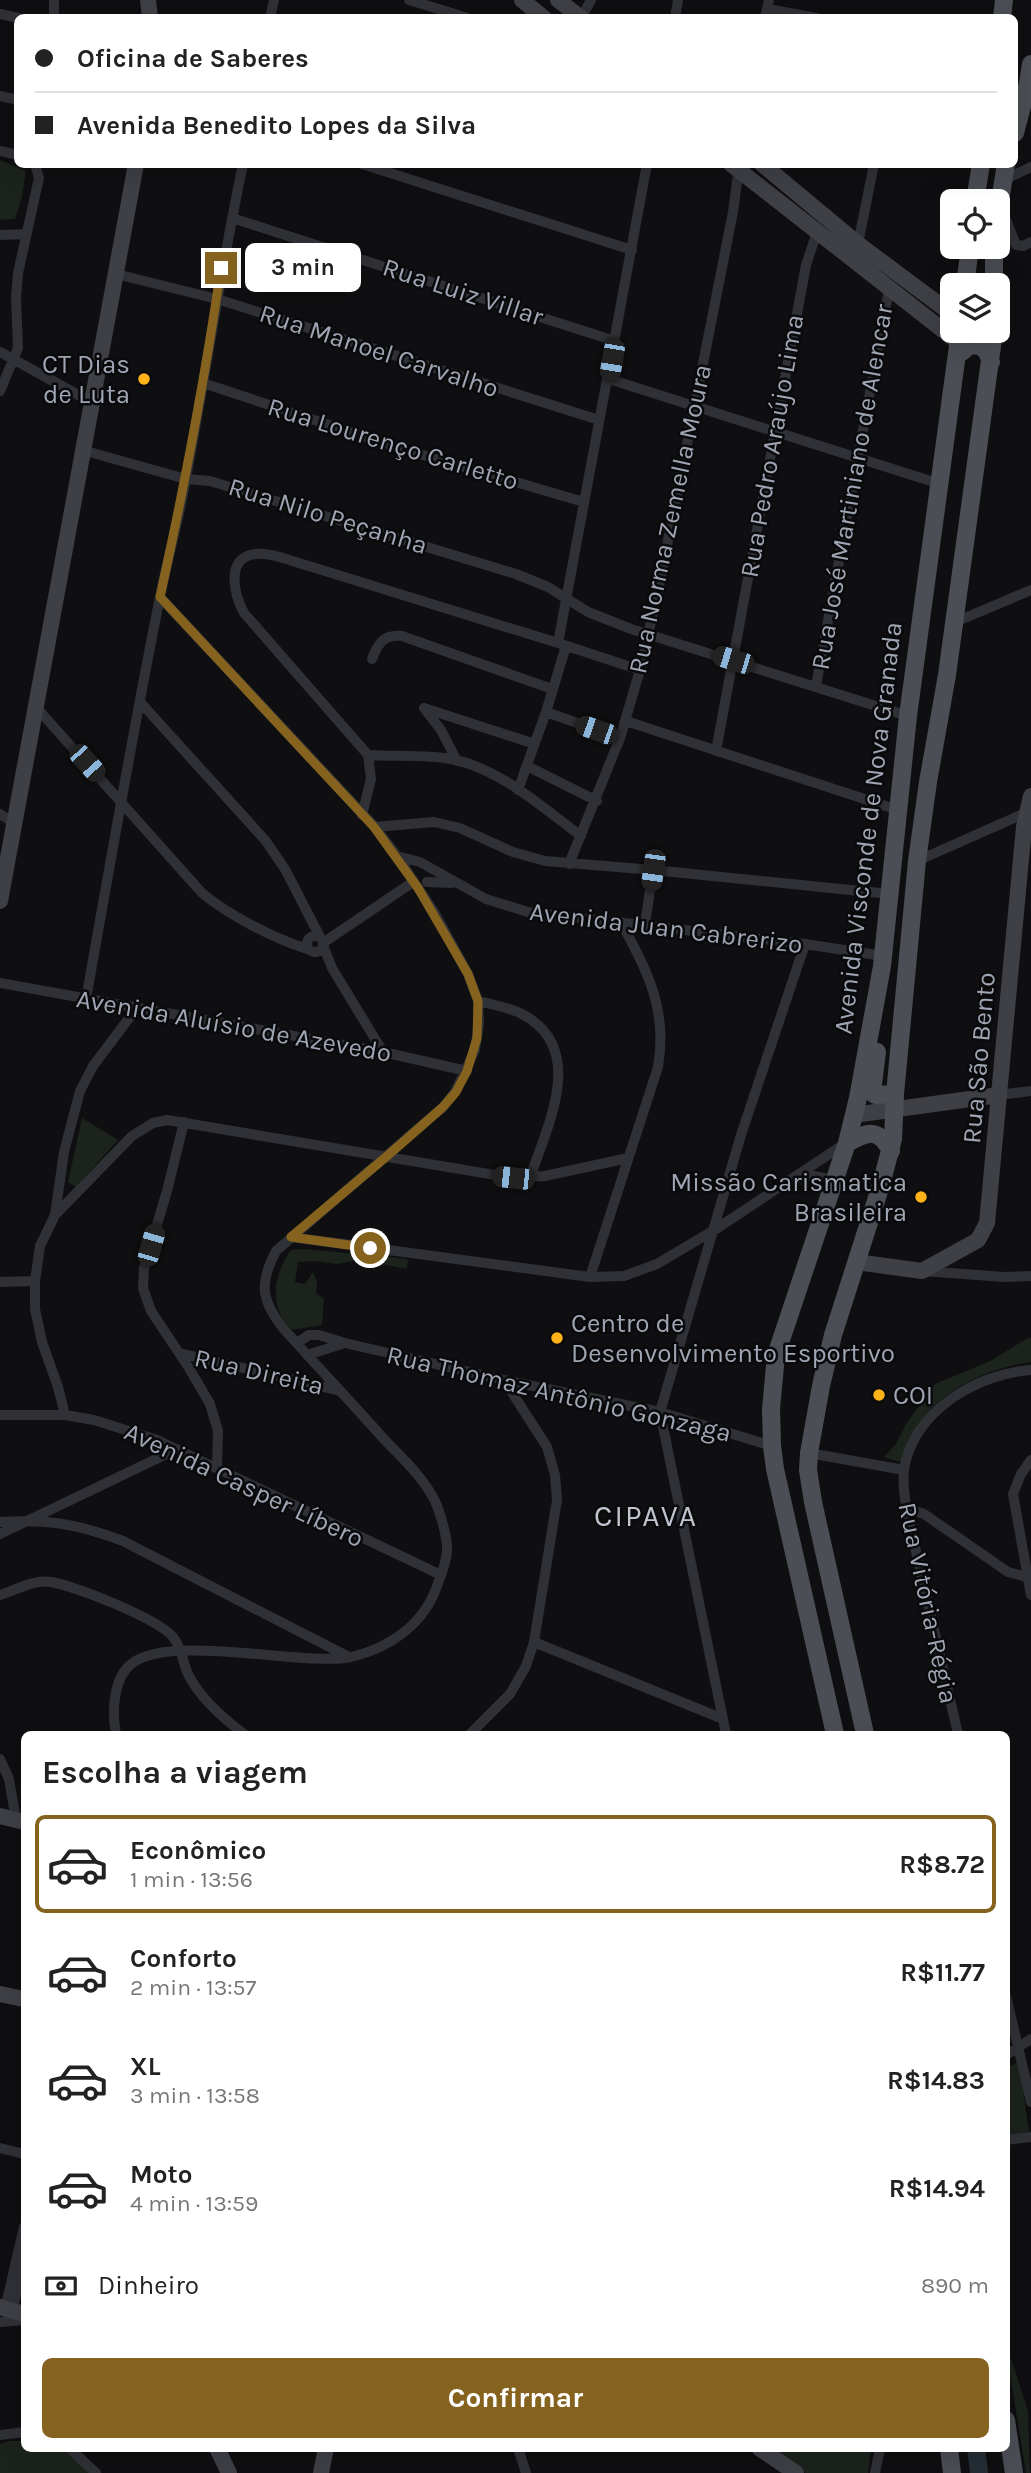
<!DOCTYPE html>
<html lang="pt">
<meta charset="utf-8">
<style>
:root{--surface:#fff;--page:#f6f6f6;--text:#222;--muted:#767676;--line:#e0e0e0;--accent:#85631e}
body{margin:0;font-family:Karla,sans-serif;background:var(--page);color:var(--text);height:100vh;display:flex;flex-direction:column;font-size:26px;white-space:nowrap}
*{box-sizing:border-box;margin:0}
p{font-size:23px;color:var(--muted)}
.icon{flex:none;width:38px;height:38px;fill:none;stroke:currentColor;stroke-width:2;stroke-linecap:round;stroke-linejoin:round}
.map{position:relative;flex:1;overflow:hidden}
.drawer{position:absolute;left:21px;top:1731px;width:989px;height:721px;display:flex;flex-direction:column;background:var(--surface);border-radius:10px;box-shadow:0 7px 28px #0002}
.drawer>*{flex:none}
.guide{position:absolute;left:14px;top:14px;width:1004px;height:154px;border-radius:10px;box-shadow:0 7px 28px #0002;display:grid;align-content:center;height:154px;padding:0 21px;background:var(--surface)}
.fabs{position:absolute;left:940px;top:189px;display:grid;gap:14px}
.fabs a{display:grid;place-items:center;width:70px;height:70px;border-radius:10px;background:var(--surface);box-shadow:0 7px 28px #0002;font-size:35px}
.end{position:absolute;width:32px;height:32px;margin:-16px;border:9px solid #85631e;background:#fff;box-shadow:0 0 0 4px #fff}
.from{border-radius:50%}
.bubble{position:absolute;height:49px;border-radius:10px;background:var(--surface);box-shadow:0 7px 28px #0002;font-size:23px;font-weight:700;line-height:49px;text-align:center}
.car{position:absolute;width:21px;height:42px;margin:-21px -10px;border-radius:9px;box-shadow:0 0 5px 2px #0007;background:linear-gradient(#222 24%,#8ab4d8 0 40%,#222 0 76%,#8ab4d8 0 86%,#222 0)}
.guide b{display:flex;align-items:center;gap:24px;height:66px;font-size:26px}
.guide b+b{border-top:2px solid var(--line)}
.guide i{width:18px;height:18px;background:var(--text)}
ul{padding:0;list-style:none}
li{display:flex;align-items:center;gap:21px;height:98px;margin:0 14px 10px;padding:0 7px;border:4px solid transparent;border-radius:10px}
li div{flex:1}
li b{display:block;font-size:26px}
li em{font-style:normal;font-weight:700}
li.current{border-color:var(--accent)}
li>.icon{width:63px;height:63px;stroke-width:1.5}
h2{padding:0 21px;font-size:32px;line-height:84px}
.pay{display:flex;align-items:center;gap:18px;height:77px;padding:0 21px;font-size:26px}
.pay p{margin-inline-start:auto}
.cta{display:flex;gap:14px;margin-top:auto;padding:14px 21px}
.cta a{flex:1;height:80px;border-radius:10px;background:var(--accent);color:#fff;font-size:28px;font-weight:700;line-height:80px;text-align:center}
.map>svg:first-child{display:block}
.green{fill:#1b231c}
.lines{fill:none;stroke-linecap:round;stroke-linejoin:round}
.river{stroke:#252e35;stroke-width:18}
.street{stroke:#303136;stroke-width:10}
.secondary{stroke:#3e4046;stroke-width:16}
.primary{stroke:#4c4e55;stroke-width:18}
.route{stroke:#85631e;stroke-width:9}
.poi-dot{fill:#ffb319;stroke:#0a0a0c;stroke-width:2.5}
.labels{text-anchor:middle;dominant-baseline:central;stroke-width:5;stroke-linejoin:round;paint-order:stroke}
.street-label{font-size:26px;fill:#9fa5b3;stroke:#0a0a0c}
.poi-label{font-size:26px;fill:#9fa5b3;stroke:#0a0a0c;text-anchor:end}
.quarter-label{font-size:30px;letter-spacing:2px;fill:#c0c4cf;stroke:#0a0a0c}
</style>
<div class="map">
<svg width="1031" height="2473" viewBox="0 0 1031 2473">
<rect width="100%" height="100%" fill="#0f0f11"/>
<path class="green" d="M0,160l26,11 -4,26 -7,22 -15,1z
M82,1118l36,22 -42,47 -8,-5z
M305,1249l103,10 -1,10 -48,-9 -22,4 -21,-3 -18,1 -3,20 10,2 8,-12 4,10 -1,11 8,6 -2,26 -30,5c-24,-23 -19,-55 -1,-80z
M1028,1338h3v24c-42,6 -86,26 -112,61 -8,12 -13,27 -19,39l-16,-5 12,-13 10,-20 29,-40 55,-23z
M1019,2061l10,71 -23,3v-66z
M1007,2355l5,6 16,50 2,62h-4z
M9,2441h15v7c36,0 39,-2 65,25h-89v-29z
M772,2448h99l-3,25h-62z"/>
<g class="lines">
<path class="river" d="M976,2448l3,25"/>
<path class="street" d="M409,0l59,18
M767,9l50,9
M0,14l18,4
M54,18v-18
M270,18l4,-18
M581,18l10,-18
M675,18l3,-18
M765,18l4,-18
M0,96l18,4
M0,151l18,4
M362,164l270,86
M1002,181l29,-14
M1001,207l15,38 7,1 8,-4
M232,218l383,123
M0,235l26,-1
M858,244l16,-80
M116,274l101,25 382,121
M0,352l91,50
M609,379l331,105
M203,383l196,65 185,54
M0,391l18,-43 -2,-50 2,-25 21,-95 -4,-14
M82,450l104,29 24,2 306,93 32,13 40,25 43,17 277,87
M953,623l78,-33
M558,643l89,-479
M372,659c6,-16 12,-25 30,-23l150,53
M816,686l73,-397
M141,703l124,137 20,29 35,68
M36,707l166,186c28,23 71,45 105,56
M424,708l111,36
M424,708l17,22 16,31
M546,712l74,26
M626,721l272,89
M716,751l90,-486 11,-33
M368,755c29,2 60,-1 88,5 47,11 87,48 125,76
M527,766l70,35
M518,790l28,-78 20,-66
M0,814l14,9
M362,815l9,-36 -3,-24 -124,-142c-9,-17 -20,-55 11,-59 17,-2 38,8 54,12l249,77 82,27
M375,827l59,-5 26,6 53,24 32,9 108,9 237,24
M397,856l23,6 66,37 42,13 277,32 78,12
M917,861l113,-50
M569,864l51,-126 20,-68 17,-74 76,-384 6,-45
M427,882l25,1
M645,924l8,-54
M307 944a8 8 0 1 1 16 0a8 8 0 1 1-16 0Z
M323,943l90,-61
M323,945l9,23 51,84
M0,983l383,69 84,19
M86,999c24,-134 47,-269 74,-402 8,-40 19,-79 26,-119 20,-105 35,-210 57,-314
M478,1001c14,3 29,6 42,12 69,34 27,113 10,165
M999,1095l32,-4
M184,1122l-17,69 -23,77 -1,20 8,23 38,57 21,36 8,27 -1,37
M796,1178l18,-2 20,4
M55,1215l77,-79 21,-13 14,-3 346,58 32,-2 83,-18
M291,1237l299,40 34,-1 33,-12 59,-35 130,-86
M922,1271l83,6 26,-1
M590,1277l68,-210c10,-58 -11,-96 -37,-145
M0,1282l35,-1
M297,1343l12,-8h10l26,8 159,37 156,32 112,34
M179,1353l161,38
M307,1355l35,-11
M0,1415h65l29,5 63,20 284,135
M65,1415l-7,-28 -16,-45 -7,-33v-28l5,-35 15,-31 9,-63 16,-61 13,-25 43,-57
M809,1453l95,17
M1031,1460l-10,14 -8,20 18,101
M907,1512l8,-1 9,3 84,58 19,5
M0,1522c48,-3 78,2 123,19l224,115
M0,1534l177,-85
M0,1595c16,-5 34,-16 51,-13 26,5 106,36 122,55 10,12 9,26 16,39 12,23 35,43 55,58
M534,1642l189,77
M116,1734c-4,-19 -3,-51 11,-66 33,-38 174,-1 224,-11 39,-9 73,-33 86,-71 4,-11 10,-25 10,-36 1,-12 -8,-41 -13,-51 -12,-23 -33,-42 -51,-61 -33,-37 -67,-73 -100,-110 -22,-28 -24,-45 -7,-77l167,-144 12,-15 20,-42 4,-27 -1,-22 -10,-27 -34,-62 -37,-56 -22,-29 -215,-230
M470,1734l40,-40 16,-28 8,-24 23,-142 -2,-25 -8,-28 -43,-67
M726,1734l-66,-322 81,-277 64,-191
M958,1734l-51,-222c-2,-14 -5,-28 -3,-43 10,-58 72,-95 127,-99
M0,1759l9,20 7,41
M1006,1996l25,106
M1006,2055l25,-16
M1006,2140l25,-3
M0,2148l24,6
M5,2309l19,-82
M12,2311l12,-48
M0,2322l24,-2
M0,2435l24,-3
M69,2448l27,25
M518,2448l8,25
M875,2473l5,-25"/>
<path class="secondary" d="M148,0l2,18
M522,0l22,18
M558,0l23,18
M731,164l227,178
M762,164l96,80 94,70
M977,331l16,17
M0,901l136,-737
M854,1115l145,-20
M856,1262l66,9 56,-31 9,-17 37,-396 7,-31
M0,1816l24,6
M0,1994l24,5
M0,2307l24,7
M217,2448l12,25
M759,2448l37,25
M321,2473l5,-25"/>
<path class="primary" d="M1002,18l2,-18
M1015,133l13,-50 3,-19
M975,201l6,-37
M998,213l8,-49
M965,285l5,-38
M994,285v-38
M958,355l11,-9 11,-1 7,7 4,10
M877,1052l-5,40 3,3 20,-1
M847,1143c21,-11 31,-16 44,8
M835,1734l-60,-265 -3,-23 -1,-37 5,-54 71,-212 11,-45 24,-132 26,-250 52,-385
M865,1734l-52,-232 -5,-32 1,-17 12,-67 12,-51 48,-150 12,-46 2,-45 22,-233 11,-79 19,-107 47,-344
M1006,2420l8,53
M949,2448l3,25"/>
</g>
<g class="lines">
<path class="route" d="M221,268c-16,110 -37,220 -61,329l214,230 44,61 50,86 10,27 -1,37 -10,33 -11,21 -13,15 -57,50 -95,80 79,11"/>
</g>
<g class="poi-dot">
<circle cx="144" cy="379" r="7"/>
<circle cx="921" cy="1197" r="7"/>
<circle cx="557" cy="1338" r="7"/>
<circle cx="879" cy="1395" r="7"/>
</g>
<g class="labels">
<g class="street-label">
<text transform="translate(463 292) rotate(18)">Rua Luiz Villar</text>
<text transform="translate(379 351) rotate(18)">Rua Manoel Carvalho</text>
<text transform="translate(393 444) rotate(17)">Rua Lourenço Carletto</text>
<text transform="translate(772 446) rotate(-80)">Rua Pedro Araújo Lima</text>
<text transform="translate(852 487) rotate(-80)">Rua José Martiniano de Alencar</text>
<text transform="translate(328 516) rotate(17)">Rua Nilo Peçanha</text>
<text transform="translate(670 519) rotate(-78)">Rua Norma Zemella Moura</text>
<text transform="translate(868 828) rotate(-83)">Avenida Visconde de Nova Granada</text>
<text transform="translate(666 928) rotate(7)">Avenida Juan Cabrerizo</text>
<text transform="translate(234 1026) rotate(10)">Avenida Aluísio de Azevedo</text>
<text transform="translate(979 1058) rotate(-85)">Rua São Bento</text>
<text transform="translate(259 1372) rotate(13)">Rua Direita</text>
<text transform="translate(559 1394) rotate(13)">Rua Thomaz Antônio Gonzaga</text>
<text transform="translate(244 1485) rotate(25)">Avenida Casper Líbero</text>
<text transform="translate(928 1603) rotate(78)">Rua Vitória-Régia</text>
</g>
<g class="poi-label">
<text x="130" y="364">CT Dias<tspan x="130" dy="30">de Luta</tspan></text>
<text x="907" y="1182">Missão Carismatica<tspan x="907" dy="30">Brasileira</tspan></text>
<text x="571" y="1323" text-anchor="start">Centro de<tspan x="571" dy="30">Desenvolvimento Esportivo</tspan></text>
<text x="893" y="1395" text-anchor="start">COI</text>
</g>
<g class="quarter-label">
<text x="646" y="1516">CIPAVA</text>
</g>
</g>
</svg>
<div class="fabs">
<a><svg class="icon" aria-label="locate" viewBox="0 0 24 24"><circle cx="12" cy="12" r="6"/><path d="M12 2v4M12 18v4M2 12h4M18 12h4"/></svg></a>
<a><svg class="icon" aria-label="layers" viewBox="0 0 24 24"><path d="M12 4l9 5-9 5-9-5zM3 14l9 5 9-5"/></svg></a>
</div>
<i class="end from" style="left:370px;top:1248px"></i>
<i class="end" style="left:221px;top:268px"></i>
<div class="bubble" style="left:245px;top:243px;width:116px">3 min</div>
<i class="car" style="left:612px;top:360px;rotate:190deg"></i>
<i class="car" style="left:733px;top:660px;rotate:287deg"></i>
<i class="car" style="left:596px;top:730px;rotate:289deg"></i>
<i class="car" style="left:87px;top:763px;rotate:138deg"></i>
<i class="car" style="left:653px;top:870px;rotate:188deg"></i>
<i class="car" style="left:513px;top:1178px;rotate:276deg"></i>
<i class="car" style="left:151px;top:1245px;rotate:16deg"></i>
<div class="guide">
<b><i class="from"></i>Oficina de Saberes</b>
<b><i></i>Avenida Benedito Lopes da Silva</b>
</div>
<section class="drawer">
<h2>Escolha a viagem</h2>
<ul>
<li class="current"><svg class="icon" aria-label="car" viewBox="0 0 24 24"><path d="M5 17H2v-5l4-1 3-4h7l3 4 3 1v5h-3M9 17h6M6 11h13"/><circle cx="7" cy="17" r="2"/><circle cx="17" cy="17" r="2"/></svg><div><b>Econômico</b><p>1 min · 13:56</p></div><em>R$8.72</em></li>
<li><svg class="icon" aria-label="car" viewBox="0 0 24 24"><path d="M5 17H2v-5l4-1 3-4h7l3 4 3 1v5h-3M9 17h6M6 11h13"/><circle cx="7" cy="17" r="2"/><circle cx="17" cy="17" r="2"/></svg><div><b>Conforto</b><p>2 min · 13:57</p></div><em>R$11.77</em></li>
<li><svg class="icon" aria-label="car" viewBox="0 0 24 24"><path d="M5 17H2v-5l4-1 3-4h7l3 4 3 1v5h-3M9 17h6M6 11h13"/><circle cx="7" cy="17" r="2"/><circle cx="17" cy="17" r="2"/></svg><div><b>XL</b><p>3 min · 13:58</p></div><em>R$14.83</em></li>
<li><svg class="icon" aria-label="car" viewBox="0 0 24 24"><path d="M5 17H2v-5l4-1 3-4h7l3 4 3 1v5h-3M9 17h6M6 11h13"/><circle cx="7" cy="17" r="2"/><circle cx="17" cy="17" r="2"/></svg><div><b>Moto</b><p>4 min · 13:59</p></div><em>R$14.94</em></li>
</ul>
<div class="pay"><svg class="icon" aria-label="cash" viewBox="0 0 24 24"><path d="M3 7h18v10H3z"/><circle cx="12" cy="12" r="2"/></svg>Dinheiro<p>890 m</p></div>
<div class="cta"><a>Confirmar</a></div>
</section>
</div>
